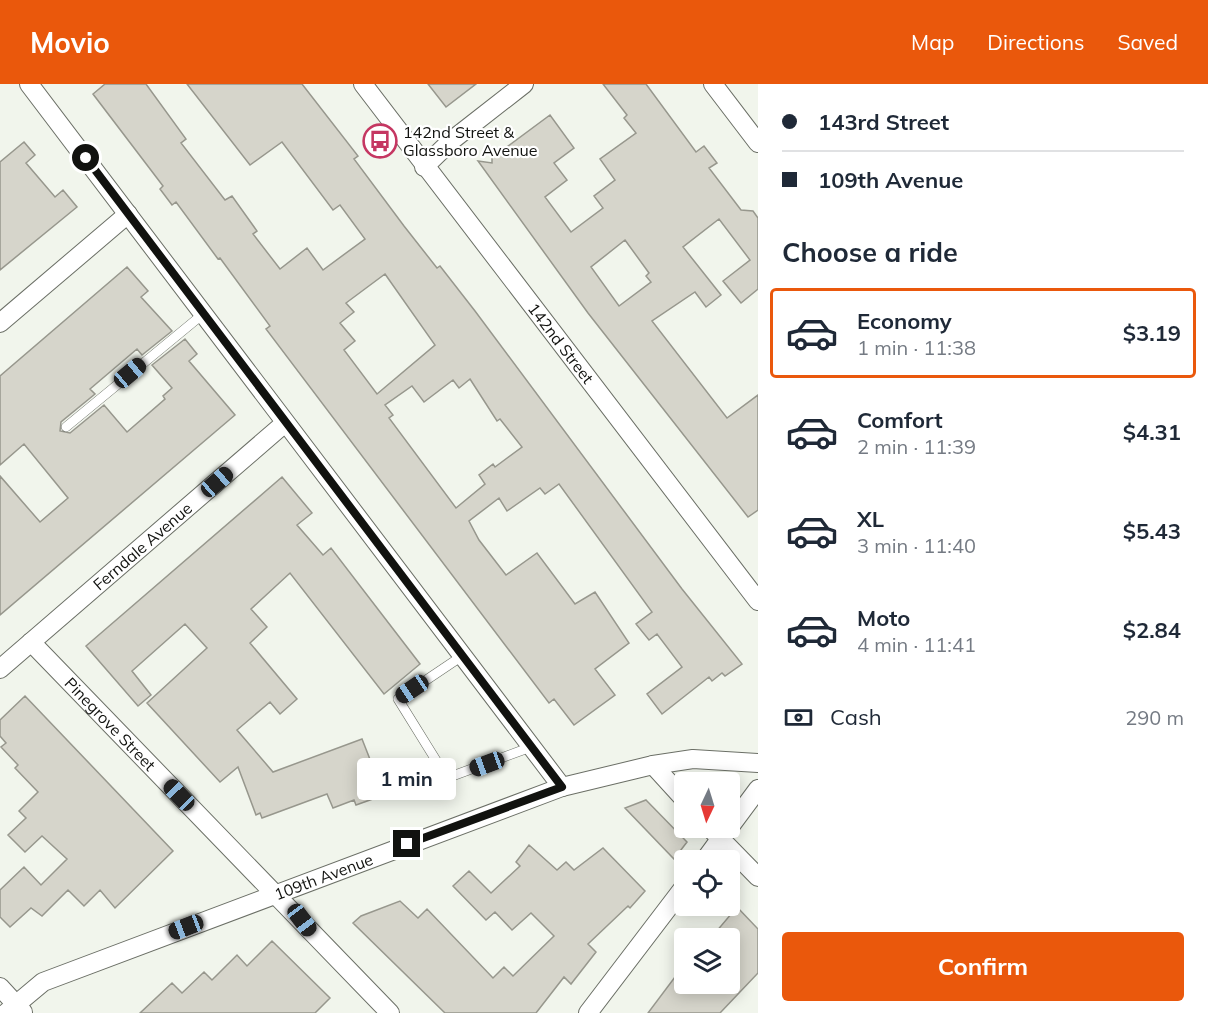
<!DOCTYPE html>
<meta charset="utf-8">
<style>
:root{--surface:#fff;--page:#f2f2f3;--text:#1f2937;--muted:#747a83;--line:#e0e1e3;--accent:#ea580c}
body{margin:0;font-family:Mulish,sans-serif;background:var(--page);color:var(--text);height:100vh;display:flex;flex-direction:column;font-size:22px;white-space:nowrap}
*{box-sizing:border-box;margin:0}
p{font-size:20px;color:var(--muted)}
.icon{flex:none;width:33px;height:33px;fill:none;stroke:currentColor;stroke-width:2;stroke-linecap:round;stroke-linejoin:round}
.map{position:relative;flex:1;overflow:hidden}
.details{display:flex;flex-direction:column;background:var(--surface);width:450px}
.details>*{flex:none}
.banner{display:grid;align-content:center;height:132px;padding:0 24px;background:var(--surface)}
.needle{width:39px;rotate:184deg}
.controls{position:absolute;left:674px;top:688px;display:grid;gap:12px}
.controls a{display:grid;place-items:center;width:66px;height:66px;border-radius:6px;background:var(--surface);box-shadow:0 3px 15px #0003;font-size:30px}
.end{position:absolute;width:27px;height:27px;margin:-14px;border:8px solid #11120f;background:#fff;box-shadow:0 0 0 3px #fff}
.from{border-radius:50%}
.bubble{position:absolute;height:42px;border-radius:6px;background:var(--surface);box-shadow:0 3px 15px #0003;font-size:20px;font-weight:700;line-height:42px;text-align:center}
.car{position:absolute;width:18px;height:36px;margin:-18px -9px;border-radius:8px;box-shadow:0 0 4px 2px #0007;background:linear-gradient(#222 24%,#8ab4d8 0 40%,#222 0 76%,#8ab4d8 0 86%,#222 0)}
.banner b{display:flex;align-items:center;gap:21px;height:57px;font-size:22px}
.banner b+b{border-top:2px solid var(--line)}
.banner i{width:15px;height:15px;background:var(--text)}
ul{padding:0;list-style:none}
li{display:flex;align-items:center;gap:18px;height:90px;margin:0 12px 9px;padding:0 12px;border:3px solid transparent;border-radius:6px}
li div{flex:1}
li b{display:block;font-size:22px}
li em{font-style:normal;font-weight:700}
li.on{border-color:var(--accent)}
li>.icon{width:54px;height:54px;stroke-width:1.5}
h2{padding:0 24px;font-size:27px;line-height:72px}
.pay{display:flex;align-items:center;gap:15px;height:66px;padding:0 24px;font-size:22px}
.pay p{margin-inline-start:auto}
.cta{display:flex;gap:12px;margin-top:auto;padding:12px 24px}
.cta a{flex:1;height:69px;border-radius:6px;background:var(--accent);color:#fff;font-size:24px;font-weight:700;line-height:69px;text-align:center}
header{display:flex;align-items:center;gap:36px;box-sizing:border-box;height:84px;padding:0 30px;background:var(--accent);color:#fff}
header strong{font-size:28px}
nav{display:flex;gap:33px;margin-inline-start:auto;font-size:21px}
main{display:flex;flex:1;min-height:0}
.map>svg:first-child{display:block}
.building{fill:#d6d5cb;stroke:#97978d;stroke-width:1.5;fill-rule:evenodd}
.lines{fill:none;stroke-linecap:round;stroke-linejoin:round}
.service-casing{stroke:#6b6f66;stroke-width:10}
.minor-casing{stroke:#6b6f66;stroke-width:20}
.service{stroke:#fff;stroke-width:9}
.minor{stroke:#fff;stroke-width:18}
.route{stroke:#11120f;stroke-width:8}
.labels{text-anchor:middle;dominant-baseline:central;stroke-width:4.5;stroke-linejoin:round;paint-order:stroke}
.poi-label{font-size:16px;fill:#11120f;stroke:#fff;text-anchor:start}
.street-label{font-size:16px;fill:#11120f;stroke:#fff}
</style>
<header>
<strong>Movio</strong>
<nav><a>Map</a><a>Directions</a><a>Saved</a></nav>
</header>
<main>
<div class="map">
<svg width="758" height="929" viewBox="0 0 758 929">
<rect width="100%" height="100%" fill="#f1f5ec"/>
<path class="building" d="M105,0h41l40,55 -5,4 44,57 7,-4 25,35 -4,3 27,35 27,-21 16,22 42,-31 -25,-34 -7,5 -51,-68 -32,23 -63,-81h115l56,72 -4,3 50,67 33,42 3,-2 35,45 207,278 60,75 -17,12 -3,-3 -10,8 -3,-4 -47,37 -15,-20 35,-27 -25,-33 -8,6 -13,-16 16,-12 -93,-128 -14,10 -5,-6 -33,23 -8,-13 -30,23 10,19 27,35 31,-22 38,51 20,-12 34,51 -34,26 20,26 -41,30 -20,-26 -5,4 -283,-374 4,-3 -50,-68 -2,1 -42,-57 -4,3 -12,-16 3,-3 -70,-92zM385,190l50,71 -58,49 -33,-44 11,-9 -15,-18 14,-11 -8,-9zM470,295l27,42 3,-2 22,28 -27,20 -2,-3 -14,11 6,9 -29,24 -67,-90 4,-3 -8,-10 27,-19 12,16 29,-22 6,8z
M428,0h48l-30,23z
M603,0h43l50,68 8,-6 13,17 -8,5 32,42 12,1 5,7v71l-17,14 -18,-22 27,-21 -31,-41 -36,28 38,48 -15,12 -11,-15 -43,29 75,97 31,-23v115l-10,7 -160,-204 -110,-152 14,2v-5l58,-43 24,33 -20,15 13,17 -22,17 26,35 32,-24 -9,-12 21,-16 -15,-21 36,-26 -12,-15 3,-3zM625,156l24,33 -3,3 5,6 -32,24 -28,-39z
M24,58l11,13 -9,8 29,34 8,-7 14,17 -77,63v-108z
M127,183l21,24 -7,6 31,34 -30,24 -5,-6 -47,40 5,5 -34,28 -1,9 10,2 34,-28 23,27 38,-33 -2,-3 9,-8 -20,-23 33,-26 12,15 -8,7 46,54 -235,200v-139l40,46 28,-24 -44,-54 -24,21v-89z
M282,393l30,36 -15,12 26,30 8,-7 89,116 -36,30 -94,-121 -39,36 16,18 -17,16 47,56 -17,15 -10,-12 -33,28 36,42 89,-33 22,56 -28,10 -2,-5 -21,8 -6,-14 -65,24 -2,-5 -4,2 -18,-48 -18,15 -73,-79 60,-55 -22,-24 -53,47 19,24 -13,11 -52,-60z
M25,612l148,155 -58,57 -15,-18 -16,16 -16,-16 -26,26 -11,-8 -21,19 -10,-10v-27l24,-23 17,18 26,-26 -25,-23 -17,16 -17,-17 18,-17 -7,-7 19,-19 -23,-24 3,-3 -17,-18 5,-4 -6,-7v-16z
M646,716l41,42 -13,17 -49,-51z
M529,761l28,25 9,-8 8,8 29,-22 42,43 -15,17 -2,-2 -40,38 8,8 -25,32 -7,-7 -28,36h-91l-92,-90 8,-7 39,-15 18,17 9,-9 66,69 11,-11 9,9 41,-40 -23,-23 -19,17 -17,-18 -9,8 -33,-34 16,-15 22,22 29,-27 -4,-4z
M737,823l21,22v44l-38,40h-72l36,-48v19h45v-45h-19z
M272,857l58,57 -15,15h-175l32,-30 10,10 22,-21 8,8 25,-25 10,11z"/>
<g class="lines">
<defs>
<path id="service" d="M66,343l137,-113
M462,572l-64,43 49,79 84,-31"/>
<g id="minor">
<path d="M29,0l533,703"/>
<path id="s1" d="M363,0l395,517"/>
<path d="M713,0l45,59"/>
<path d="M424,83l27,-26 73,-57"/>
<path d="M0,239l128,-109"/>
<path id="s2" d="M31,558l359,371"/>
<path id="s3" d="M0,585l285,-246"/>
<path d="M653,681l31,34"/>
<path d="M710,744l48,49"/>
<path d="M729,744l29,-39"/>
<path d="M704,777l22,-30"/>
<path d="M0,903l23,25"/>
<path id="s4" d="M6,929l37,-31 519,-195 91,-22 40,-6 65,4"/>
<path d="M588,929l96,-126"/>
</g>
</defs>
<use href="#service" class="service-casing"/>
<use href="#minor" class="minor-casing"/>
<use href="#service" class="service"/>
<use href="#minor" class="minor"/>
</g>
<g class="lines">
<path class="route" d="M86,74l476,629 -155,57"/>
</g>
<defs>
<symbol id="bus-ring" viewBox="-11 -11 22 22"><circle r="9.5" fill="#fff" stroke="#c53762" stroke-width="1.5"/><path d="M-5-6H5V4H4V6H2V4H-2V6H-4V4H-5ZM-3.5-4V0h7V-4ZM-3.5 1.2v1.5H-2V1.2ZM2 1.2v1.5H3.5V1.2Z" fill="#c53762"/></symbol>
</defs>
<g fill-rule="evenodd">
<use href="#bus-ring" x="361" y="38" width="38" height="38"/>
</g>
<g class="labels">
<g class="poi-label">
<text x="403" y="48">142nd Street &amp;<tspan x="403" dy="18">Glassboro Avenue</tspan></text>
</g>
<g class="street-label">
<text stroke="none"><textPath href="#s1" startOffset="326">142nd Street</textPath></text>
<text stroke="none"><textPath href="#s3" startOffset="188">Ferndale Avenue</textPath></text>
<text stroke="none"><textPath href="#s2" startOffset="114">Pinegrove Street</textPath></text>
<text stroke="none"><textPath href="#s4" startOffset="348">109th Avenue</textPath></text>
</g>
</g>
</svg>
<div class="controls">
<a><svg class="needle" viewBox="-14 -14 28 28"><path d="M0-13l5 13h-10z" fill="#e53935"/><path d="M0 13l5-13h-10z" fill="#747a83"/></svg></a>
<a><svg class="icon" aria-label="locate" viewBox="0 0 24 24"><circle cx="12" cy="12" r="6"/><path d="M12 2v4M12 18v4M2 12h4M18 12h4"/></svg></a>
<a><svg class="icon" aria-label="layers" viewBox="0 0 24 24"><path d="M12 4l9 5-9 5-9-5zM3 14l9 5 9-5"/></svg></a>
</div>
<i class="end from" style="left:86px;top:74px"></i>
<i class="end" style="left:407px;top:760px"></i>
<div class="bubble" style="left:357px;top:674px;width:99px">1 min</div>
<i class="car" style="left:130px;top:289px;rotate:50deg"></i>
<i class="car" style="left:217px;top:398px;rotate:49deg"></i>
<i class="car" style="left:412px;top:605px;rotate:236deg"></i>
<i class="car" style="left:487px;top:680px;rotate:250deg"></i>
<i class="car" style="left:179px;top:711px;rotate:316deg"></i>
<i class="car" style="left:302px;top:836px;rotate:143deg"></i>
<i class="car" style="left:186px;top:843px;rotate:249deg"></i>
</div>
<section class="details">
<div class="banner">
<b><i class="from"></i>143rd Street</b>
<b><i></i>109th Avenue</b>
</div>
<h2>Choose a ride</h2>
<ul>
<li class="on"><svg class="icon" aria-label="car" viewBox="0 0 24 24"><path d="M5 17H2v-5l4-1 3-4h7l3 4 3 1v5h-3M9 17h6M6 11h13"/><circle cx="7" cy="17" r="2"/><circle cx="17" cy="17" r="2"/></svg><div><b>Economy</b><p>1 min · 11:38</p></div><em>$3.19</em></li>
<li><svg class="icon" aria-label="car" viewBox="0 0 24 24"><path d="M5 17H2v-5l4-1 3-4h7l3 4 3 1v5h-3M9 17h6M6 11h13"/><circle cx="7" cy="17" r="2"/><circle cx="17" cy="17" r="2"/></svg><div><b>Comfort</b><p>2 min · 11:39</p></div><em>$4.31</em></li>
<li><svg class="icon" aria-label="car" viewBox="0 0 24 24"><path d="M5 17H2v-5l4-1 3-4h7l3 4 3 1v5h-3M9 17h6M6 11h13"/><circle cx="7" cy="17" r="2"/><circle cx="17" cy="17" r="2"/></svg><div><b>XL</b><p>3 min · 11:40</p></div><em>$5.43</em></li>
<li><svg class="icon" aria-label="car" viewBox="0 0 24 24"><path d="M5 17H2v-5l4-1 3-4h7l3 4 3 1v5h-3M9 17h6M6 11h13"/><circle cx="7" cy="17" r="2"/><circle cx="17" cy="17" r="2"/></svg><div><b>Moto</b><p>4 min · 11:41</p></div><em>$2.84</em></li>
</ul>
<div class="pay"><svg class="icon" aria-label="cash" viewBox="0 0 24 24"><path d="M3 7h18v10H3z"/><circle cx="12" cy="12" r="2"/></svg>Cash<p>290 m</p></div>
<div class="cta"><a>Confirm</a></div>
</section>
</main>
